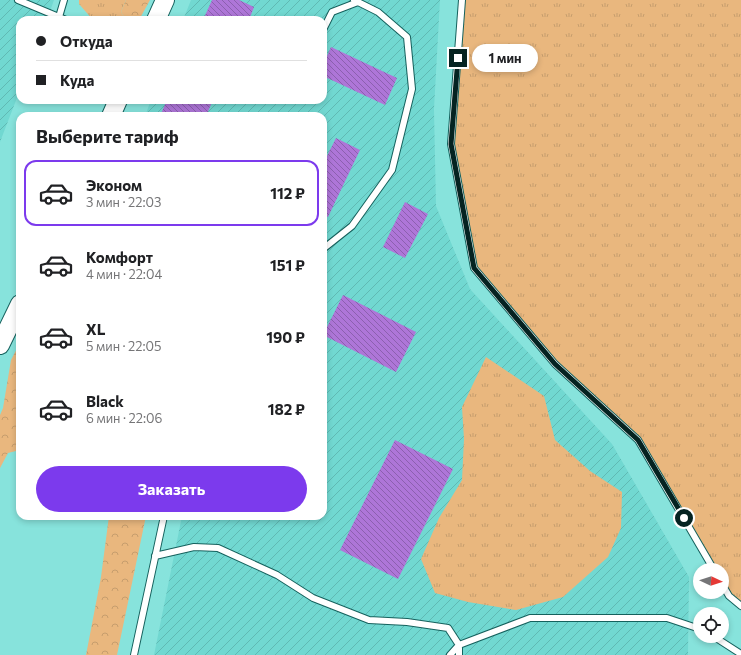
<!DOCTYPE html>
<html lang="ru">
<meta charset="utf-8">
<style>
:root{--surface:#fff;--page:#f2f2f2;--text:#202124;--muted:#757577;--line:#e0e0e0;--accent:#7c3aed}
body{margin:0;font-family:Commissioner,sans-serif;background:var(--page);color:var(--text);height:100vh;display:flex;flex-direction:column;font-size:15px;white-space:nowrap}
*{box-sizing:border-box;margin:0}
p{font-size:13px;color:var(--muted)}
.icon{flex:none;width:22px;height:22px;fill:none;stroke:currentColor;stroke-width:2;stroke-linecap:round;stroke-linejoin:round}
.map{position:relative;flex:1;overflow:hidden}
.side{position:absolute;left:16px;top:112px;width:311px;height:408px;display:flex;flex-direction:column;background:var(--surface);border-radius:12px;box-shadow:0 2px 6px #0003}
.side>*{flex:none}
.banner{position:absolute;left:16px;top:16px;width:311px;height:88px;border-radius:12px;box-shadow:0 2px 6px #0003;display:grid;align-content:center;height:88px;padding:0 20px;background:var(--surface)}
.needle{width:26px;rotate:94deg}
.tools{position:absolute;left:693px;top:563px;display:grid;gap:8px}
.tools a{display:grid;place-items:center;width:36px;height:36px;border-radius:50%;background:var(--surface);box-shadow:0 2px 6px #0003;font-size:20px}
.end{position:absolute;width:18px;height:18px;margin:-9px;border:5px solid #052321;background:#fff;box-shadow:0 0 0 2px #fff}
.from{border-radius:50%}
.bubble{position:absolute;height:28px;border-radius:14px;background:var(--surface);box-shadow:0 2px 6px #0003;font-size:13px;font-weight:700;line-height:28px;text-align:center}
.banner b{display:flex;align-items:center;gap:14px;height:38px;font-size:15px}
.banner b+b{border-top:1px solid var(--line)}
.banner i{width:10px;height:10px;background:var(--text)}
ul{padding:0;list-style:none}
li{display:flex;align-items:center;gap:12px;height:66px;margin:0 8px 6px;padding:0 12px;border:2px solid transparent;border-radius:12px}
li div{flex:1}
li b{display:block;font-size:15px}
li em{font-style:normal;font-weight:700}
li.active{border-color:var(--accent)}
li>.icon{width:36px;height:36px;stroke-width:1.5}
h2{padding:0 20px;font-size:18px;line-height:48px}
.button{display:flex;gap:8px;margin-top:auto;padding:8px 20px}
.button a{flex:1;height:46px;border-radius:24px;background:var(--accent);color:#fff;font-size:16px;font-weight:700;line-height:46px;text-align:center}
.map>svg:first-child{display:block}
.industrial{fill:url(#industrial-furrows)}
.grass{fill:url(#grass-tufts)}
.forest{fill:url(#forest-crowns)}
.building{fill:url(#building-back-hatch)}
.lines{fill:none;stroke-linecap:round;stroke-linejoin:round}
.lane-casing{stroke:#15615d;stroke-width:8}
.secondary-casing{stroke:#15615d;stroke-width:20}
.lane{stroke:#fff;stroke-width:6}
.secondary{stroke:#fff;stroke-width:18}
.route{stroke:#052321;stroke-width:5}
</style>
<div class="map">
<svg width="741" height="655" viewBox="0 0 741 655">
<defs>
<pattern id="industrial-furrows" width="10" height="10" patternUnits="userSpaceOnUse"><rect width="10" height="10" fill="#71d8d1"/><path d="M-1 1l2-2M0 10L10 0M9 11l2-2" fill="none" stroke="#60b9b3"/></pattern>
<pattern id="grass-tufts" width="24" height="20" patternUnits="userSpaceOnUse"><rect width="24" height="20" fill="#e9b77e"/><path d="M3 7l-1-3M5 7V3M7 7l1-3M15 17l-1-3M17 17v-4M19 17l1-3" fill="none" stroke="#c69d6d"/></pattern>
<pattern id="forest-crowns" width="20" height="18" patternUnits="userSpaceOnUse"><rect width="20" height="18" fill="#e9b77e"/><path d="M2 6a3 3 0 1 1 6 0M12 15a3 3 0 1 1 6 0" fill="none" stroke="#c69d6d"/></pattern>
<pattern id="building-back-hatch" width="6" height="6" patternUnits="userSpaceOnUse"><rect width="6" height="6" fill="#ae76d8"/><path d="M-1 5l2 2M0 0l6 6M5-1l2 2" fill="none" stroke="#8c60af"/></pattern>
</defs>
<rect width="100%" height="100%" fill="#87e3dc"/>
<path class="industrial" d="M0,0h54l-7,20h-27v70l-20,52z
M191,0h249l-6,109 2,97 34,83 142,155 77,133 -1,78h-534l28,-139h141v-400h-178l6,-16h172v-80h-140z"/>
<path class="grass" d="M79,0h47l-5,12 5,8h-33l-14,-16z
M462,0h279v606l-19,-22v-14h-8l-76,-130 -83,-76 -81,-96 -23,-124z
M486,357l58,39 11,44 35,31 32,21 -1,36 -13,29 -45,40 -47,13 -48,-8 -33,-9 -14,-34 18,-41 23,-38 2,-41 -2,-32z"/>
<path class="forest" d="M126,0h24l-11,20h-13l-5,-8z
M20,343v107l-12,3 -8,15v-53l3,-7 8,-48z
M109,516h37l-29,139h-31l15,-78z"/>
<path class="building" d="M212,0h27l15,7 -5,13h-46z
M331,47l66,31 -12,27 -62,-29v-11z
M167,100h46l-7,16h-46z
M336,138l24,12 -32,67 -5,-2v-51z
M405,202l23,12 -23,44 -22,-11z
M343,295l73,37 -20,40 -73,-37z
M395,440l58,29 -55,110 -58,-29z"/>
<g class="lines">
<defs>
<path id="lane" d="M18,0l48,20
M462,0l-11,144 23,124 81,96 83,76 76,130
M59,17l5,-17
M323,30l9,-18 26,-10
M323,249l29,-23 40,-56 20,-81 -5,-52 -29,-25 -24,-12
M155,556l39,-9 24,1 59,27 36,23 56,22 38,2 41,6 11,17v10
M722,584l7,12 12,10
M713,636l28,18
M134,655l30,-139
M450,655l9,-10 71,-27h137l33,11"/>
<path id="secondary" d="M156,20l9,-20
M111,116l7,-16
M0,345l20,-41"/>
</defs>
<use href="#lane" class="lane-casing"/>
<use href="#secondary" class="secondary-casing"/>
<use href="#lane" class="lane"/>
<use href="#secondary" class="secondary"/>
</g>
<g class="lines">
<path class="route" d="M458,58l-7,86 23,124 81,96 83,76 46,78"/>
</g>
</svg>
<div class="tools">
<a><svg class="needle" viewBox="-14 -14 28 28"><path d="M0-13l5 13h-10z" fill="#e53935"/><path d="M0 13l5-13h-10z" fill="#757577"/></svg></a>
<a><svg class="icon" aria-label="locate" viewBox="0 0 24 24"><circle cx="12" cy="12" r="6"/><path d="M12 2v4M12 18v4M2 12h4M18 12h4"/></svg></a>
</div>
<i class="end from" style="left:684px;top:518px"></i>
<i class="end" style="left:458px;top:58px"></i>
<div class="bubble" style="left:472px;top:44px;width:66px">1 мин</div>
<div class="banner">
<b><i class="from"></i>Откуда</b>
<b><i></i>Куда</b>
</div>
<section class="side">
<h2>Выберите тариф</h2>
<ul>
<li class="active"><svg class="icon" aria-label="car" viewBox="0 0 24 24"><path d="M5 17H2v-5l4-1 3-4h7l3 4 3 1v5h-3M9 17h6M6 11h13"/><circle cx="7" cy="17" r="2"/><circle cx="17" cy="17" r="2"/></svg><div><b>Эконом</b><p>3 мин · 22:03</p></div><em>112 ₽</em></li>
<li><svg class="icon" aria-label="car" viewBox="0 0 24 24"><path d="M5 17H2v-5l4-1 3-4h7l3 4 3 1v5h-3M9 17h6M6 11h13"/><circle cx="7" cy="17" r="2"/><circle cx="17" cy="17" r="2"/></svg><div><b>Комфорт</b><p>4 мин · 22:04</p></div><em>151 ₽</em></li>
<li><svg class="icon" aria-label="car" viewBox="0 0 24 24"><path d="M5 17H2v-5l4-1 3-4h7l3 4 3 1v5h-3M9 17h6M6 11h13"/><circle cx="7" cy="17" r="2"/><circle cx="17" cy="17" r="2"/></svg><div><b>XL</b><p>5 мин · 22:05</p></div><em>190 ₽</em></li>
<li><svg class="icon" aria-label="car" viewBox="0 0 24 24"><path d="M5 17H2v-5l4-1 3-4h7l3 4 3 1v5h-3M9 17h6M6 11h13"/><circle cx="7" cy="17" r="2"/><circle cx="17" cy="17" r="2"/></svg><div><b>Black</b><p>6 мин · 22:06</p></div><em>182 ₽</em></li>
</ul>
<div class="button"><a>Заказать</a></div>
</section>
</div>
